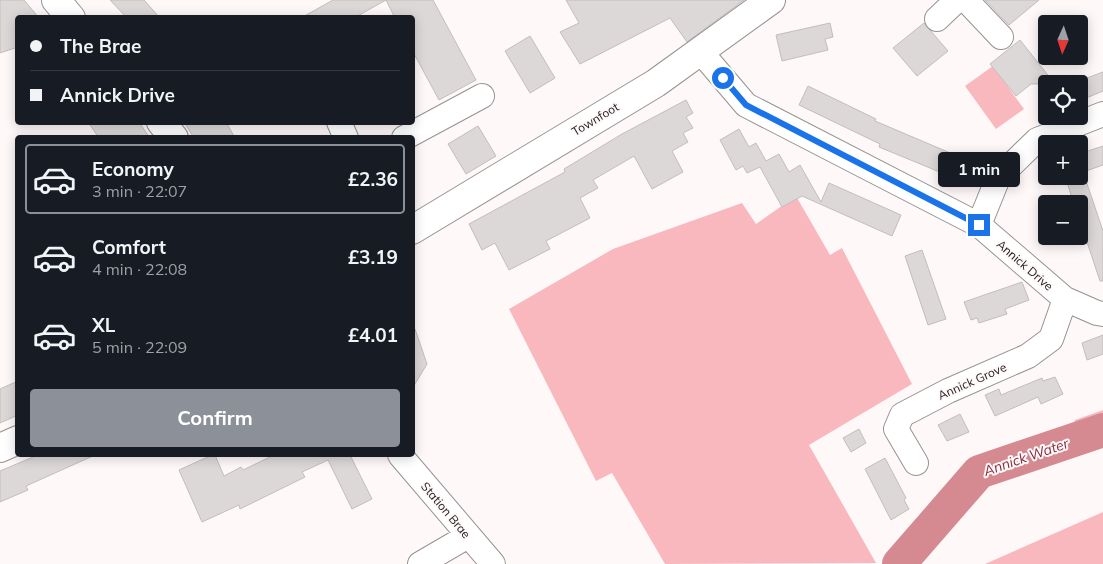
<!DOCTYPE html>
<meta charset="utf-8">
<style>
:root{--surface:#171b24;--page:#242831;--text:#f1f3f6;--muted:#9ea1a6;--line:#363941;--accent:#8c9099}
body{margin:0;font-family:Mulish,sans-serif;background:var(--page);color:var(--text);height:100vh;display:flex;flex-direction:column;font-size:19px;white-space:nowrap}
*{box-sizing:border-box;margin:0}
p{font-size:16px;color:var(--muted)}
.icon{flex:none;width:28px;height:28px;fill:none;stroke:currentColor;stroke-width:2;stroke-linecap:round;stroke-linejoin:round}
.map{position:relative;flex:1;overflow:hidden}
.panel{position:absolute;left:15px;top:135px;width:400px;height:322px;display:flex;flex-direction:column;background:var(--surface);border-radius:5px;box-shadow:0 2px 12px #0003}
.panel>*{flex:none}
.banner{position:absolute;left:15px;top:15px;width:400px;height:110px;border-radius:5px;box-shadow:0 2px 12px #0003;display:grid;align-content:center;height:110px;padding:0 15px;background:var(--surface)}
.needle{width:32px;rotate:183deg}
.buttons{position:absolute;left:1038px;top:15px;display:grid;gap:10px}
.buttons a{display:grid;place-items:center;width:50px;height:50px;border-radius:5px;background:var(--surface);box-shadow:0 2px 12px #0003;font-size:25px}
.end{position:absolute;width:22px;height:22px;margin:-11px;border:6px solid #1a73e8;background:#fff;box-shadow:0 0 0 2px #fff}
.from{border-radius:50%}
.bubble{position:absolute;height:35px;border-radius:5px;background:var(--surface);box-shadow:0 2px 12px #0003;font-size:16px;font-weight:700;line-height:35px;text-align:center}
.banner b{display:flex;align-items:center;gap:18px;height:48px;font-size:19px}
.banner b+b{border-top:1px solid var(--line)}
.banner i{width:12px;height:12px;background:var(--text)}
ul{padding:9px 0 0;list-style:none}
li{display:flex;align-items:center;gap:15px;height:70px;margin:0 10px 8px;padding:0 5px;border:2px solid transparent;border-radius:5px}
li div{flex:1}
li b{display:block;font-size:19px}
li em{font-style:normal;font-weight:700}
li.current{border-color:var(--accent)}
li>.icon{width:45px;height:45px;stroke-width:1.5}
.primary-button{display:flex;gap:10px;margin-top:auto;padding:10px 15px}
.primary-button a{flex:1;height:58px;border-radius:5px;background:var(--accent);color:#fff;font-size:20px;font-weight:700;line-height:58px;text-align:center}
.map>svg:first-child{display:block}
.green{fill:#f8b8be}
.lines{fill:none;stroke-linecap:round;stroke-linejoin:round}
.river{stroke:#d58a92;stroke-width:34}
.building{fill:#ddd8d8;stroke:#c3bdbd}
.minor-casing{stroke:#979292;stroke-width:26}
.major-casing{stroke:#979292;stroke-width:30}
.minor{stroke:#fff;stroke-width:24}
.major{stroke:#fff;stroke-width:28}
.route{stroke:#1a73e8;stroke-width:6}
.labels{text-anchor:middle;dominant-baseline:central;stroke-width:4;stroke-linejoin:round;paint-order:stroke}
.street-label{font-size:12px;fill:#252323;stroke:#fef8f8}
.water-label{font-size:14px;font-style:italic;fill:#862c3d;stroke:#fef8f8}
</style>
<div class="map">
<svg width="1103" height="564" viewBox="0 0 1103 564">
<rect width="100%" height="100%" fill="#fef8f8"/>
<path class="green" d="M993,66l31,43 -28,20 -31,-43z
M796,196l34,59 12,-7 70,136 -103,61 67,118 -211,1 -53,-91 -16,8 -87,-172 104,-60 129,-46 14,21z
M1103,410v22h-5l-17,15 -17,6 11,-33z
M1103,512v52h-118z"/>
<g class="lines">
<path class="river" d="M899,564l80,-92 124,-42"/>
</g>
<path class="building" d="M0,0h24l15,18h-21v29l-18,6z
M110,0h34l16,18h-33z
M333,0h100l43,80 -37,20 -27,-50v-32h-17l-9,-18 -32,18h-53z
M566,0h178l-57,42 -17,-24 -90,46 -20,-32 19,-9z
M985,0h54l-30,25z
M830,23l3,14 -8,2 3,11 -46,11 -6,-26z
M924,23l24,28 -31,25 -24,-28z
M530,36l25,42 -25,15 -25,-42z
M1020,40l35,44h-24l-15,12 -26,-32z
M1103,72v19l-24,10v-20z
M808,86l68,33 -1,2 80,34 -8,20 -68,-28 1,-3 -81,-39z
M686,100l7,13 -7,4 7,11 -10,5 5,9 -16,9 11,21 -31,17 -18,-33 -41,24 5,8 -18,10 10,20 -44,23 4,8 -41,21 -14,-27 -13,7 -13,-26 96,-52 -1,-3 58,-35z
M88,122h51l11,16h-51z
M184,122h42l9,16h-41z
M478,126l18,30 -30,18 -18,-30z
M739,129l10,18 7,-4 10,18 13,-7 10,18 11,-7 21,37 8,-19 72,32 -9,21 -90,-40 -20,11 -22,-40 -13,6 -4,-7 -7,4 -16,-30z
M1103,146v19l-20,7 20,59v50h-3l-21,-63v-14h-5l-9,-28h14v-22z
M922,250l24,69 -18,6 -23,-69z
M1022,282l7,18 -24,9 2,5 -28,9 -2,-5 -6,2 -7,-18z
M412,329h3l12,35 -15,25z
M1103,335v19l-16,6 -5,-17z
M1055,377l8,17 -22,10 -3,-7 -43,19 -10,-21 14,-6 2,6 41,-17 1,3z
M18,381v34l-18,8v-34z
M960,414l9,18 -22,9 -9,-16z
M859,429l7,14 -15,9 -8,-14z
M38,455h57l-69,31 2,4 -28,12v-31z
M212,455h3l9,21 17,-9 2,3 31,-15h76l22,44 -20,10 -24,-49 -26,12 3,5 -65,32 -1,-4 -37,17 -23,-52z
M885,458l21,40 -2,2 5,9 -18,11 -26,-51z"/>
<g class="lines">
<defs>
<path id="minor" d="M966,0l35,37
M937,19l20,-19
M700,51l46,54 233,120 86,74 32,14 6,1
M339,122l7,16
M404,138l78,-42
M979,225l19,-47 39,-38 66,-26
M400,455l93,109
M916,463l-20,-34 6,-14 46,-24 80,-35 23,-17 14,-40
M420,564l48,-28"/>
<path id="major" d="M56,0l15,18
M161,122l13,16
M412,230l244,-147 115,-83
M0,448l18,-8"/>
</defs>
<use href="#minor" class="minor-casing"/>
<use href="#major" class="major-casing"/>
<use href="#minor" class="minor"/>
<use href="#major" class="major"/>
</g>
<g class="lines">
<path class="route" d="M723,78l23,27 233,120"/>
</g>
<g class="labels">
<g class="street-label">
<text transform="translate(595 119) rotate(-31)">Townfoot</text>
<text transform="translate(1025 265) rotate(41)">Annick Drive</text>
<text transform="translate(972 381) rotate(-24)">Annick Grove</text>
<text transform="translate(446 510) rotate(50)">Station Brae</text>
</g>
<g class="water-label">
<text transform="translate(1026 457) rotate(-19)">Annick Water</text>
</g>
</g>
</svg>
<div class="buttons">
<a><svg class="needle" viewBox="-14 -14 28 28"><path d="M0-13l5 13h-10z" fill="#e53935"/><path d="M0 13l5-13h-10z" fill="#9ea1a6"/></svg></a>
<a><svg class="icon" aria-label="locate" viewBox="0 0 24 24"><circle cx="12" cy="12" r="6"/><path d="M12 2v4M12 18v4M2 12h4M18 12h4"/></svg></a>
<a>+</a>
<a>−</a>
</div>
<i class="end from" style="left:723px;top:78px"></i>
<i class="end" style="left:979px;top:225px"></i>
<div class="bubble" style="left:938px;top:152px;width:82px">1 min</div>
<div class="banner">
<b><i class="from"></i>The Brae</b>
<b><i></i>Annick Drive</b>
</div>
<section class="panel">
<ul>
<li class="current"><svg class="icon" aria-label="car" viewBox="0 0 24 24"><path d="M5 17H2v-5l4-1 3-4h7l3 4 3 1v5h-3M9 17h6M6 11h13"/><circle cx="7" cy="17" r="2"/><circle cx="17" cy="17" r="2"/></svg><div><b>Economy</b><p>3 min · 22:07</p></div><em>£2.36</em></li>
<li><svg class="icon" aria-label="car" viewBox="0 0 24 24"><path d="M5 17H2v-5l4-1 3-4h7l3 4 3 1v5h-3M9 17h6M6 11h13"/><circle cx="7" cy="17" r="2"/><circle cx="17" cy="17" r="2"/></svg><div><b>Comfort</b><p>4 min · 22:08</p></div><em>£3.19</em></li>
<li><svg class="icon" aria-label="car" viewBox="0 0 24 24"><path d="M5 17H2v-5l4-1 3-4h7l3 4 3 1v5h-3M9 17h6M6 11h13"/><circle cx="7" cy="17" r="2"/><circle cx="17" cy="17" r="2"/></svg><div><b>XL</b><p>5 min · 22:09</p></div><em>£4.01</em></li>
</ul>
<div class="primary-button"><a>Confirm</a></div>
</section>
</div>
